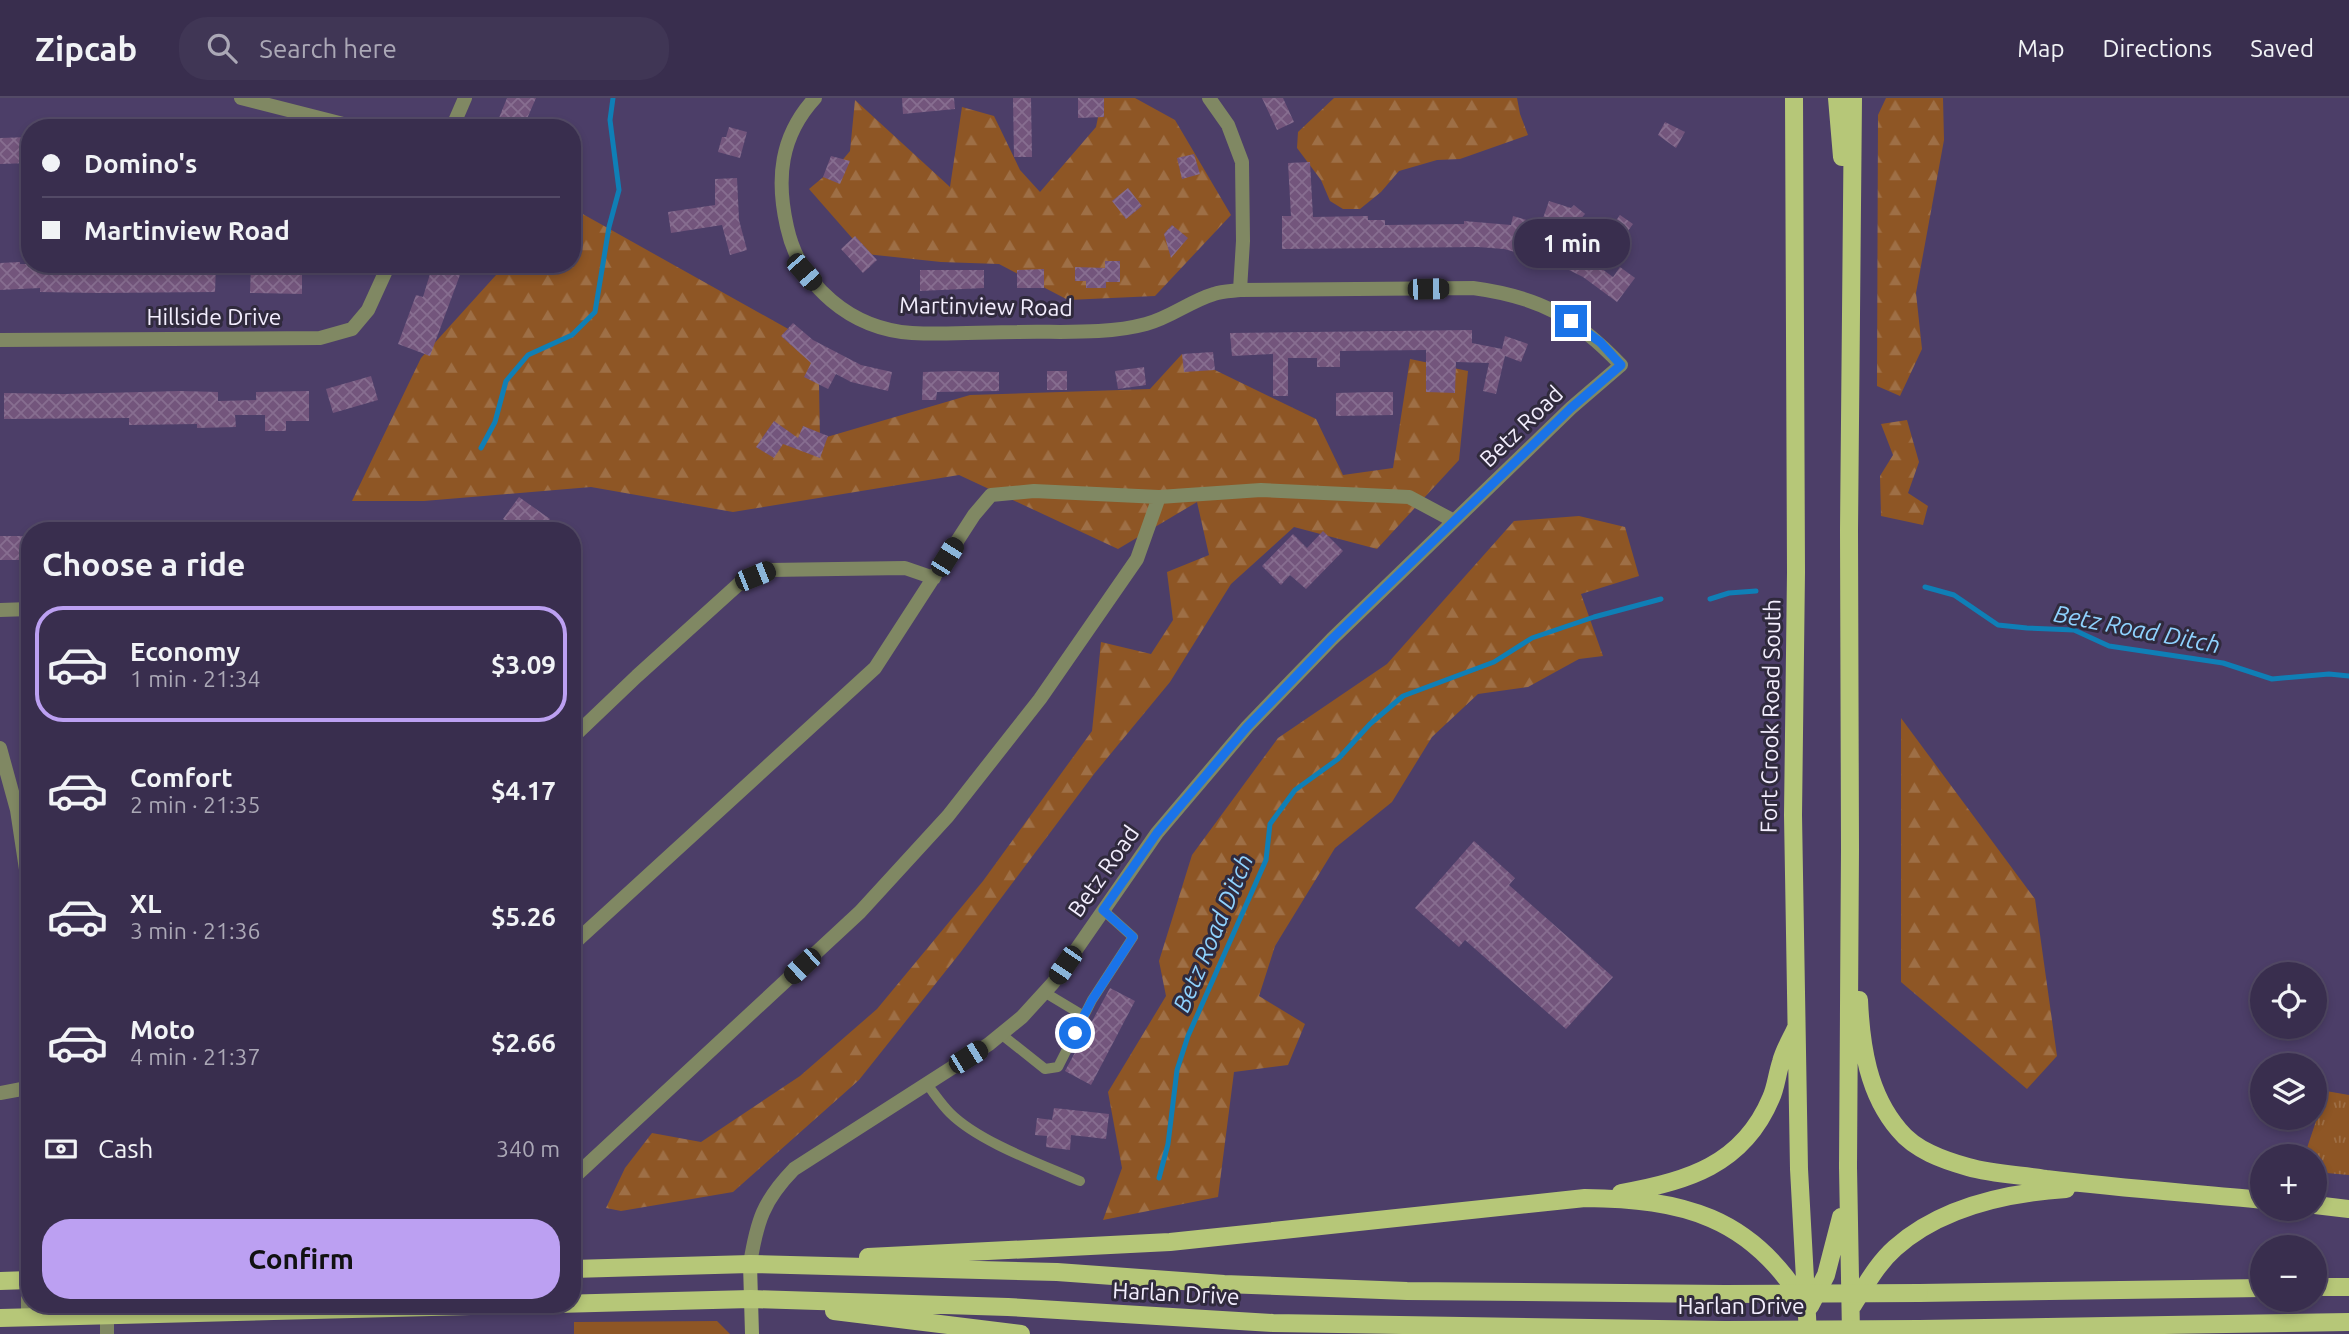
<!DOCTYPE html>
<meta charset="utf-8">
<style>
:root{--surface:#392e4e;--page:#403655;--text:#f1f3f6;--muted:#aba8b6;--line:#534a66;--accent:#bca0f2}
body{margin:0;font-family:Ubuntu,sans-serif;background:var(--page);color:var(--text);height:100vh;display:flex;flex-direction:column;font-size:26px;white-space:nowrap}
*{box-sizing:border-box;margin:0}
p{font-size:23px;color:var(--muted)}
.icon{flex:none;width:38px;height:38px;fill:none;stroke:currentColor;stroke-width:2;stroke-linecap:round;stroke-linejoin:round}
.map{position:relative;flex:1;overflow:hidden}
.panel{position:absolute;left:21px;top:424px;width:560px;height:791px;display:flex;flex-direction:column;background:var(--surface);border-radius:28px;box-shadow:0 4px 10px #0003,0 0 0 2px var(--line)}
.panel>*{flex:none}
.guide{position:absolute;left:21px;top:21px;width:560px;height:154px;border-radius:28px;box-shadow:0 4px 10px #0003,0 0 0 2px var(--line);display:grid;align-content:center;height:154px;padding:0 21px;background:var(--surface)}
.fabs{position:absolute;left:2250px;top:864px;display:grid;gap:14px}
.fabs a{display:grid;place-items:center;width:77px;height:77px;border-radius:50%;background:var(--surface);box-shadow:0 4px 10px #0003,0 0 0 2px var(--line);font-size:35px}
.end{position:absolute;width:32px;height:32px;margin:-16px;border:9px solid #1a73e8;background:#fff;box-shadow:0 0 0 4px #fff}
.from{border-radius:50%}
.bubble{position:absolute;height:49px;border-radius:24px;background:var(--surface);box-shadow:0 4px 10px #0003,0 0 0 2px var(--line);font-size:23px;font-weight:700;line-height:49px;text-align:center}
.car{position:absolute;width:21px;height:42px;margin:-21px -10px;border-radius:9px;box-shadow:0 0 5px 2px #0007;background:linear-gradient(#222 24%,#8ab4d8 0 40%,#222 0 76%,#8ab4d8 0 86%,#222 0)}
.guide b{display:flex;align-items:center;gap:24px;height:66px;font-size:26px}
.guide b+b{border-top:2px solid var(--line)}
.guide i{width:18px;height:18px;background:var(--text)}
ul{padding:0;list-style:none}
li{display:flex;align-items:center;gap:21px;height:116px;margin:0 14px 10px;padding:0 7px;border:4px solid transparent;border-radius:28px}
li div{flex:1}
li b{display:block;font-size:26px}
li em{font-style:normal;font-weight:700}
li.active{border-color:var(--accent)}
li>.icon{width:63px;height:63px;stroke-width:1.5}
h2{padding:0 21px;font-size:32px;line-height:84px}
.pay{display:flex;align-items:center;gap:18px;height:77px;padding:0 21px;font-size:26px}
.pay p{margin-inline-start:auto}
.action{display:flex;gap:14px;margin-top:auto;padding:14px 21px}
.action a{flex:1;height:80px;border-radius:28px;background:var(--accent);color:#111;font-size:28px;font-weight:700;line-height:80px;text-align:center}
header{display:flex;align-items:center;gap:42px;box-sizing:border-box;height:98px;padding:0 35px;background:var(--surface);border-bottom:2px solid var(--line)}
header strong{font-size:33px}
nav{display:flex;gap:38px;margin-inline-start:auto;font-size:24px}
.search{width:490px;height:63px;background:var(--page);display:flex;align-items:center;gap:18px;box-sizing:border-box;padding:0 24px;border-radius:28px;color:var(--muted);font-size:26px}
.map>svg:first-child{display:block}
.grass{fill:url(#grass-tufts)}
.forest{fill:url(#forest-firs)}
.park{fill:#8e5625}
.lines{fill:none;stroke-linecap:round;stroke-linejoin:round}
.stream{stroke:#0f7fb6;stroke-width:5}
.building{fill:url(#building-cross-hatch)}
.lane{stroke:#808863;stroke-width:10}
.street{stroke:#808863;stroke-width:14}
.secondary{stroke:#9fac6f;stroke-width:14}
.primary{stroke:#b6c778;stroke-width:18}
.primary-bridge{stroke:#b6c778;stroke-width:18}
.route{stroke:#1a73e8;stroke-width:9}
.labels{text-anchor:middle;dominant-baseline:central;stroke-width:6;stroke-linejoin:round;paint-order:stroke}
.street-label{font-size:23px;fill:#f3eefe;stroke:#302a3d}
.water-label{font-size:24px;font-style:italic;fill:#8fd2fe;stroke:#302a3d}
</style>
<header>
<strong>Zipcab</strong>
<div class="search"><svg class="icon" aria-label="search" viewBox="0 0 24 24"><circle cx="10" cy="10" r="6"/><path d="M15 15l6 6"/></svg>Search here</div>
<nav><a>Map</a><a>Directions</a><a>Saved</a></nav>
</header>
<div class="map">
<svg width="2349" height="1236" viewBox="0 0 2349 1236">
<defs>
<pattern id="grass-tufts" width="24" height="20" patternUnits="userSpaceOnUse" patternTransform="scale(1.75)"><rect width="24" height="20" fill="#8e5625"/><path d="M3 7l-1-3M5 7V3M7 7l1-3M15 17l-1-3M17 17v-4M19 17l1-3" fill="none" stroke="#9e6f46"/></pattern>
<pattern id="forest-firs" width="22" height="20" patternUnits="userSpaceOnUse" patternTransform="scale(1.75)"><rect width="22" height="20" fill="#8e5625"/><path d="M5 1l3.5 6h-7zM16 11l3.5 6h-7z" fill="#9e6f46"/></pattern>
<pattern id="building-cross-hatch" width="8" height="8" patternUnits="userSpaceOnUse" patternTransform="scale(1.75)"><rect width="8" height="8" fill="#73557c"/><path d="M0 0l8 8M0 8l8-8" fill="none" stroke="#876e90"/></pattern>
</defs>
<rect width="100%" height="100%" fill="#4c3e68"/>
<path class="grass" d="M2326,993l23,4v80l-34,-3v-15h-11z"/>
<path class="forest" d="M1102,0h33l40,22 56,95 -76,81 -87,4 -69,-36 -58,-2 -75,-8 -57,-65 31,-26 10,-12 5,-51 95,87 12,-80 32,9 26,54 20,22 56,-65z
M1334,0h183l3,16 8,21 -68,24 -23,1 -38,11 -18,21 -21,17h-17l-13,-8 -9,-21 -24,-32 1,-16z
M1886,0h57l1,42 -28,153 6,56 -22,47 -23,-10 1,-271z
M572,110l234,131 13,46 1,54 150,-44 180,-6 32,-35 134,65 27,56 50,-7 17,-109 58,12 -9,89 -82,89 -83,-22 -63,57 -61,98 -76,92 -134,179 -101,127 -126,112 -112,19 -15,-3 19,-40 27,-35 49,9 99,-66 77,-67 106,-128 109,-150 9,-89 50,12 22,-34 -6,-48 42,-17 -12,-53 -79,47 -159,-74 -226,37 -142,-25 -167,14h-72l69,-143 85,-94h66z
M1907,322l12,42 -11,31 20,13 -5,19 -42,-9 -1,-40 13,-21 -12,-31z
M1579,418l46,11 14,49 -58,18 22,62 -24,3 -51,28 -50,7 -46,43 -40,65 -57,46 -60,98 -16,50 46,28 -17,41 -54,7 -16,125 -115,23 19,-52 -14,-76 58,-96 -7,-35 33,-106 86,-117 109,-74 127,-143z
M1901,620l134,181 22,157 -30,33 -126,-107z"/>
<path class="park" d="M717,1223l13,13h-156v-12z"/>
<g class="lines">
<path class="stream" d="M481,350l14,-26 11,-41 22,-26 44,-20 23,-23 14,-85 10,-37 -9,-70 3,-22
M1925,489l29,8 44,30 29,3 47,2 35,16 114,17 49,16 57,-5 20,2
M1710,501l19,-6 27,-2
M1159,1080l9,-34 9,-74 11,-34 78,-176 4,-36 25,-34 43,-31 32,-35 33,-28 91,-34 38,-24 62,-21 67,-18"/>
</g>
<path class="building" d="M507,0h29l-13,30h-28z
M902,0h52l1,11 -52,5z
M1013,0h18l1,59h-18z
M1078,0h26v19l-26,1z
M1262,0h21l11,24 -17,8z
M1665,24l20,10 -9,16 -18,-13z
M729,29l18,5 -7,26 -22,-6 4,-15h4z
M30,39v26l-30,1v-26z
M1194,56l6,20 -18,5 -5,-21z
M831,58l19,5 -10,23 -17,-7z
M1310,64l3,55 55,-1v4h17v5l79,-1v-3l47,4 2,-9 28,8 8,-23 22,7 3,-3 11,9 -24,27 8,4 -2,4 24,12 22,16 7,-10 15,11 -18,24 -34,-25 -18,-9 -30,-14 -2,3 -29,-8 -26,-2 -196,2v-33h9l-3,-53z
M737,80l2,42 8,30 -17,5 -8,-30 -51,8 -3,-21 47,-7v-26z
M1128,90l14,18 -16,13 -14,-18z
M1620,117l13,9 -13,18 -13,-9z
M1172,127l16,13 -17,20 -7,-24z
M855,138l22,24 -14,13 -22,-24z
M1105,163h15v21h-14v6h-20v-7h-11v-14l30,1z
M20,164v2h35v3h44v-2l25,-1 92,2 -1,26 -116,1 -59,-1v-4l-40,2v-27z
M433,166h31l-34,92 -32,-12 18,-49 7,2z
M251,168l51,1v27l-52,-1z
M1044,171v19h-27v-18z
M920,172h64v18l-64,3z
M793,225l20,17 48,25 31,7 -4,19 -37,-9 -15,-8 -8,15 -24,-12 7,-14 -30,-27z
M1472,232v13l30,6 3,-13 23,8 -7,18 -16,-6 -9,38 -13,-3 6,-28 -33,-1 -1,31 -29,-1v-42l-86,1v16h-23v-9h-29v38h-15v-42l-41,2 -2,-23z
M1213,254l2,18 -31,2 -2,-18z
M1144,269l2,18 -28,4 -3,-18z
M955,273l44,1v19l-62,1 -1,8h-14l1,-28z
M1047,273h20v19h-20z
M371,278l7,24 -45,13 -7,-24z
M180,293l38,1v9l38,-1v-8l53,-1v30h-23v10h-21v-16h-30l1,12 -39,1v-4l-68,1v-7l-125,1v-26l60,1z
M1372,294h21v23l-57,1v-23z
M774,323l24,17 5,-12 25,10 -8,22 -37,-14 -9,14 -18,-11z
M519,399l31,22 -9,11h-22l-16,-11z
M1323,433l20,20 -37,38 -16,-14 -9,10 -19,-19 31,-32 14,14z
M0,438h30v24h-30z
M1474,743l41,37 -6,7 104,92 -47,52 -101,-89 -6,7 -44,-39z
M1110,890l25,13 -44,84 -26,-14z
M1054,1010l55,6 -3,25 -35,-4 -1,15 -24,-3 1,-11 -12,-1 2,-17 15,2z"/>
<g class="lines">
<path class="lane" d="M1044,894l40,24
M1001,936l44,35 13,-2 34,-67 41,-63 -30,-27
M926,985c8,10 15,21 24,30 29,29 91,51 130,68"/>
<path class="street" d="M241,0l118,30
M815,0c-35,38 -39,81 -28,129 13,59 64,102 125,106 35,2 71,-1 106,-1 42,-1 87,3 128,-8 24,-6 44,-23 68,-30 8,-3 18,-3 26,-4l3,-49 -1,-79 -14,-37 -19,-27
M452,30l13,-30
M0,242l320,-2 32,-9 16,-19 21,-46
M0,512l30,-1
M572,640l65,-62 104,-94 28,-12 136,-2 29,10
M0,650l17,62 10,66 1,441
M572,847l303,-277 99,-153 17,-20 43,-4 125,6 102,-7 148,7 45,24
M0,995l27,-5
M572,1081l288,-267 88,-96 92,-117 97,-140 22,-62
M750,1166c7,-43 13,-63 44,-95l195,-125 33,-27 31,-34 104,-150 90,-106 85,-88 239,-231 50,-43c-46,-48 -81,-68 -148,-77l-233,2
M107,1236v-30"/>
<path class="secondary" d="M750,1166l2,70"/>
<path class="primary" d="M1794,0l2,474 -3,243 6,354 9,165
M1837,0l5,59
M1859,902c2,46 9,94 40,130 16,20 44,30 69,37 24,7 53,8 78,12 72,9 145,14 217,21
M1621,1095c65,-11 122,-28 150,-95 5,-11 6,-24 10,-36 3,-12 10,-23 15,-34
M2315,1107l34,4
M868,1159l302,-15 415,-44c97,1 166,18 219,106
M572,1171l178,-5 307,8 167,12 183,7 318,3
M0,1183l30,-1
M2315,1189h34
M1919,1195l344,-5
M1853,1207c13,-20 24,-41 42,-57 46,-41 111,-55 171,-59
M1810,1208l16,-31 15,-58
M834,1213l187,23
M0,1220l751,-19 257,8 265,16 452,7
M1919,1231l430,-7
M1851,1236l-3,-167 2,-318 -1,-319 4,-432"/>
<path class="primary-bridge" d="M1725,1196l194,-1
M1725,1232l194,-1"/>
</g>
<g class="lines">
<path class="route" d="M1075,935l17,-33 41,-63 -30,-27 54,-77 90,-106 85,-88 239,-231 50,-43 -21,-23 -29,-21"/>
</g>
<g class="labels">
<g class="street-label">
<text transform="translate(986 208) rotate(1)">Martinview Road</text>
<text x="214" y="218">Hillside Drive</text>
<text transform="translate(1521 328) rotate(-44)">Betz Road</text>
<text transform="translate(1770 618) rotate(-89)">Fort Crook Road South</text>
<text transform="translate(1103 773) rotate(-55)">Betz Road</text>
<text transform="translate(1176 1195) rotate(3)">Harlan Drive</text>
<text x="1741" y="1207">Harlan Drive</text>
</g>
<g class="water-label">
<text transform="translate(2137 531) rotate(11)">Betz Road Ditch</text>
<text transform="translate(1213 835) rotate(-67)">Betz Road Ditch</text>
</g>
</g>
</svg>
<div class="fabs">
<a><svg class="icon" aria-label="locate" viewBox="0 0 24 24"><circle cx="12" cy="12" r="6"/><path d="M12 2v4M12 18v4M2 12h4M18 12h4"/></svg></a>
<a><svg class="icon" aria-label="layers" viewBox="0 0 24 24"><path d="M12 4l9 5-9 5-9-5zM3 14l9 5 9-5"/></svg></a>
<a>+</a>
<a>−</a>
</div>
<i class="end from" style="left:1075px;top:935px"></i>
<i class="end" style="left:1571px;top:223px"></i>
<div class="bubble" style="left:1514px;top:121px;width:116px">1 min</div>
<i class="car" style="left:804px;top:174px;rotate:139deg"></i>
<i class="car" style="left:1428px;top:191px;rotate:89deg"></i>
<i class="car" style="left:947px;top:459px;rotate:32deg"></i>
<i class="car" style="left:755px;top:478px;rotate:68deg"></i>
<i class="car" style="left:1065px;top:867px;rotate:214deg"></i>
<i class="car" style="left:802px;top:868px;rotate:227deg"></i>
<i class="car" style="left:968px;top:959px;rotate:58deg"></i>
<div class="guide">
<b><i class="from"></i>Domino's</b>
<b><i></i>Martinview Road</b>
</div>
<section class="panel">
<h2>Choose a ride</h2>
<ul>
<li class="active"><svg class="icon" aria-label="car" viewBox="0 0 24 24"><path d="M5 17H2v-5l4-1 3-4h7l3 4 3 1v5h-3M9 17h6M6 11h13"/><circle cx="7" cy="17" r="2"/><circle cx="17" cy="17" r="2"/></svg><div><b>Economy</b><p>1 min · 21:34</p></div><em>$3.09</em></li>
<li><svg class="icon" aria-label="car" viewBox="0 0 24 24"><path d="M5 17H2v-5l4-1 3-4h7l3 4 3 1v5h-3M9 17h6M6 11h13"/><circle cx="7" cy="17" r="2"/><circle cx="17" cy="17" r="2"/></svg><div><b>Comfort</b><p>2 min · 21:35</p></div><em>$4.17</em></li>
<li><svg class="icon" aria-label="car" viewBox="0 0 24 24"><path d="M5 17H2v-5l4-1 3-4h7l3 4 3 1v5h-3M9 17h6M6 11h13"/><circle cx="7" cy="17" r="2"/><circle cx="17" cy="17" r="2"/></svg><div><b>XL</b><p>3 min · 21:36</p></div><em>$5.26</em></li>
<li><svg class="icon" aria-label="car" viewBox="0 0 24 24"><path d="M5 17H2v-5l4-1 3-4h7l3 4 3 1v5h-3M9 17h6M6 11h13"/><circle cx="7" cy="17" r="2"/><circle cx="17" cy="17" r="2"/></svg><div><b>Moto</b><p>4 min · 21:37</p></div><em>$2.66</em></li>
</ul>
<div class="pay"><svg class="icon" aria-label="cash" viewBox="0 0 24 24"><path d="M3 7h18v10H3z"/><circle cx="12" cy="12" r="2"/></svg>Cash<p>340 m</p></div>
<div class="action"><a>Confirm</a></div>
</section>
</div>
